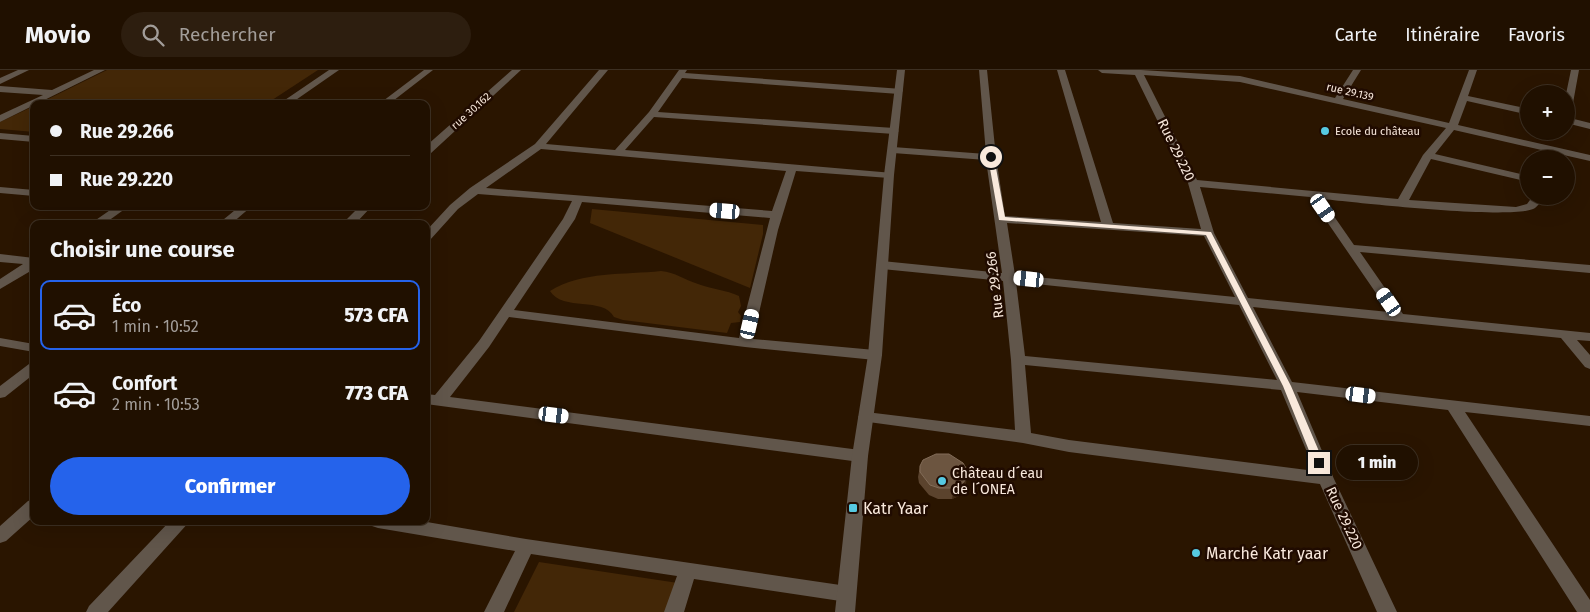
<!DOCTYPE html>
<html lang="fr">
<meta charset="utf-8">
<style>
:root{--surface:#201000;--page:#2d1e0f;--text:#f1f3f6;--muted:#a29d99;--line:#3d3022;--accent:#2563eb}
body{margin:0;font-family:"Fira Sans",sans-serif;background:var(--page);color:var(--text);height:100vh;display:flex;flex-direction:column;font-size:19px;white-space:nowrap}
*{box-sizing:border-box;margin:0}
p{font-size:16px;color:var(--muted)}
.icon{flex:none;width:28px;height:28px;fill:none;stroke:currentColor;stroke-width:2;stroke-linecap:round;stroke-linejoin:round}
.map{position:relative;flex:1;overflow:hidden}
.drawer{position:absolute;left:30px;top:150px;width:400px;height:305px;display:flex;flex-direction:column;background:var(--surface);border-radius:10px;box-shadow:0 5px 20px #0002,0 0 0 1px var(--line)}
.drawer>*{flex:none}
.hud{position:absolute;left:30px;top:30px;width:400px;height:110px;border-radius:10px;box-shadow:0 5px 20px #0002,0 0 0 1px var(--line);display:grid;align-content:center;height:110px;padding:0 20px;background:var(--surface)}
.controls{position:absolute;left:1520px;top:15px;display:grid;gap:10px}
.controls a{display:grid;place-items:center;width:55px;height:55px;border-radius:50%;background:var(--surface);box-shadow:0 5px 20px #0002,0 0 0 1px var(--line);font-size:25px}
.end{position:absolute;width:22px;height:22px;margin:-11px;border:6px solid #f9e9dc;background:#111;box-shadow:0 0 0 2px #111}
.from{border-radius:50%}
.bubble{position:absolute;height:35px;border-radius:18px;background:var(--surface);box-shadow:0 5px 20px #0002,0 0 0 1px var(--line);font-size:16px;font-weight:800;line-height:35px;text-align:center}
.car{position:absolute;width:15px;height:30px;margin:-15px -8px;border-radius:6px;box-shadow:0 0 4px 1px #0007;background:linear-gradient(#fff 24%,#345 0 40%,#fff 0 76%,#345 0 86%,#fff 0)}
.hud b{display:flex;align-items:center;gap:18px;height:48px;font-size:19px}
.hud b+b{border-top:1px solid var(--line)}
.hud i{width:12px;height:12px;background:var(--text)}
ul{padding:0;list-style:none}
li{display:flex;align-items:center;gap:15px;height:70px;margin:0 10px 8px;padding:0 10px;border:2px solid transparent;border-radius:10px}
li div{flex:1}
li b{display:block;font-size:19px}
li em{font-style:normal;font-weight:800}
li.current{border-color:var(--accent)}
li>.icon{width:45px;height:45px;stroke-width:1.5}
h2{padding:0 20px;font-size:22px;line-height:60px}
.button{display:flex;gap:10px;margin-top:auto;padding:10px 20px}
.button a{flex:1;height:58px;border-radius:30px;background:var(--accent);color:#fff;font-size:20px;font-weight:800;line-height:58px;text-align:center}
header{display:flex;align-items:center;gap:30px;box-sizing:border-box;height:70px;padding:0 25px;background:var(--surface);border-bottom:1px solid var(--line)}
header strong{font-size:24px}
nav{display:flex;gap:28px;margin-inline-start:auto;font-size:18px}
.search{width:350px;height:45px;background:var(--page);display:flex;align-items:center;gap:12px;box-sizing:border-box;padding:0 18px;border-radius:28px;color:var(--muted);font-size:19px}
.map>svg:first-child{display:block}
.green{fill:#432707}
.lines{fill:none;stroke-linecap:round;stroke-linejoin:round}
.minor{fill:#61564b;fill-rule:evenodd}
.tertiary{fill:#61564b;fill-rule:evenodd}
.wall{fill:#5b432d}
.shaded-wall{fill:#402913}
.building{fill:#6c5540;stroke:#826c58}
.route{fill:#f9e9dc}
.poi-dot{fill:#56c9e1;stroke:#200b00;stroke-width:2}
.labels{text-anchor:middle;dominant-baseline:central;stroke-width:5;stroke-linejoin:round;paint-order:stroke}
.far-street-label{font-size:11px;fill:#f9e9dc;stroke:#200b00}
.far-poi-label{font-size:11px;fill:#f9e9dc;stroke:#200b00;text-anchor:start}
.street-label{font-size:14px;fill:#f9e9dc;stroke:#200b00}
.poi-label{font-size:14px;fill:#f9e9dc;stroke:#200b00;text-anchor:start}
.near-poi-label{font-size:16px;fill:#f9e9dc;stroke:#200b00;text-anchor:start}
</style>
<header>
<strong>Movio</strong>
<div class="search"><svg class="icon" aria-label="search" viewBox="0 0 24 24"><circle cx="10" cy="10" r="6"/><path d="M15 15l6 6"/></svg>Rechercher</div>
<nav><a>Carte</a><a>Itinéraire</a><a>Favoris</a></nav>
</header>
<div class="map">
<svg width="1590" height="542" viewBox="0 0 1590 542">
<rect width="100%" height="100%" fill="#2a1500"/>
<path class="green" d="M107,0h211l-52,34h-228z
M34,36v26l-34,-3v-7z
M592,139l171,16v9l-13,54 -160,-65z
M661,201c14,1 24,9 37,13 14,5 28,6 41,12l2,10 -3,6 3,4 -1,6 -9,1 -4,10 -104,-13 -9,-3c-11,-21 -51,-5 -64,-26 32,-20 75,-16 111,-20z
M539,492l139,21 -11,29h-153z"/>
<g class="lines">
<path class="minor" d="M18,0h11l-29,14v-6z
M94,0h11l-105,52v-7l43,-20 -43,-3v-6l52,4z
M329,0h10l-49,34h-11z
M424,0h9l-44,34h-10z
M512,0h9l-91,84 -4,1v-9z
M599,0h9l-62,74 69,6 34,-38 30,-42h8l-2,3 217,16 1,2 -4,3 -217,-16 -24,34 236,16 5,3 -5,3 -240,-17 -29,33 268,23 1,2 -5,3 -93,-7 -18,59 -25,109 122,11 5,2 2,3 -2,3 -5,2 -130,-13 -236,-30 -20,30 -39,50 410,53 6,2 2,4 -2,4 -6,2 -434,-58v-10l9,1 44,-54 84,-122 9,-18 -94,-7 -20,15 -28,31 -4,1v-10l24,-26 20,-17 65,-44zM541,79l245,22 -14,40 -286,-23zM582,132l188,16 -31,120 -225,-28 61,-91z
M979,0h8l9,87 9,59 96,6 -44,-152h8l48,153 88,6 -13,-46 -53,-108 -33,-2 -4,-3h43l99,6 95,22 18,-28h8l-18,29 106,24 20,-53h8l-9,26 61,13v6l-62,-14 -9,24 132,30v6l-136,-31 -19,24 94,22v6l-98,-23 -22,41 107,7 11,-3 6,-8h11c-2,4 -6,10 -9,12 -19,13 -181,-6 -213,-9l32,46 236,20v8l-230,-21 43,62 187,19v8l-13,-1 13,15v14l-5,-2 -24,-29 -308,-31 39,75 298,34v10l-125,-14 125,188v12h-13l-129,-202 -151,-18 37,87 63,133h-20l-57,-128 -251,-32 -46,-9 -162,-22 -3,-4 3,-4 5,-1 149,18 -4,-70 -8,-79 -121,-12 -6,-4 6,-4 120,12 -16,-113 -93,-7 -5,-3 5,-3 93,7zM1144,5l96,7 206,46 -23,27 -25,44 -201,-19zM1200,117l110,10 79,115 -141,-14 -34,-65zM1007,153l197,13 31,61 -220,-22zM1016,212l223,23 38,75 -252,-24zM1025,295l256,25 34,81 -246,-31 -38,-7z
M1571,0h8l-8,44 -5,3v-23z
M1566,47l24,6v6l-24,-6z
M0,63l34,3v6l-34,-3z
M0,117l34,3v6l-34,-3z
M116,136h13l-25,18h-14z
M240,136h12l-21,18h-13z
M360,136h12l-17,18h-13z
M0,184l34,4v11l-34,20v-10l23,-15 -23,-2z
M0,268l34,6v8l-34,-6z
M34,292v12l-29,23 -5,1v-12l29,-22z
M34,429v17l-28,25 -6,2v-17l28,-25z
M170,451h20l-82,91h-22l3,-6z
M369,451h52l105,18 321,47 7,2 2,6 -2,6 -7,2 -153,-23 -10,33h-20l13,-36 -146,-22 -27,58h-20l31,-61 -137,-23 -6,-2z"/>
<path class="tertiary" d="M897,0h8l-11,105 -12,180 -14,101 -13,156h-20l17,-156 16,-101 16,-180z"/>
</g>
<path class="wall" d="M920,396l45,23 -6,7 -7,3h-14l-9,-4 -10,-12 -1,-6z"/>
<path class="shaded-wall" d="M967,408l-2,11 -6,7 -7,3 2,-11z"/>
<path class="building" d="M936,384h13l14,9 3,5 1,10 -6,7 -7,3h-15l-9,-3 -10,-13v-6l3,-6z"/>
<path class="route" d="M991,85l3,2 11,60 206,15 80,154 33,77 -1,3 -4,1 -5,-4 -31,-77 -77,-151 -207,-15 -11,-63z"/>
<g class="poi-dot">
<circle cx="1325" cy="61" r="5"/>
<circle cx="942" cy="411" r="5"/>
<rect x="848" y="433" width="10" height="10" rx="2.5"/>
<circle cx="1196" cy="483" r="5"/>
</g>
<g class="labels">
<g class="far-street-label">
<text transform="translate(1350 22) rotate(13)">rue 29.139</text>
<text transform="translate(471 41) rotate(-42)">rue 30.162</text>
</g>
<g class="far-poi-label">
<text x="1335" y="61">Ecole du château</text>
</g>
<g class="street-label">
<text transform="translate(1176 80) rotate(64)">Rue 29.220</text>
<text transform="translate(995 215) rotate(-97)">Rue 29.266</text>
<text transform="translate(1344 448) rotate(65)">Rue 29.220</text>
</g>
<g class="poi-label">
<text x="952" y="403">Château d´eau<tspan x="952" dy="16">de l´ONEA</tspan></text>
</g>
<g class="near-poi-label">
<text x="863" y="438">Katr Yaar</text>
<text x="1206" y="483">Marché Katr yaar</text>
</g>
</g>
</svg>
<div class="controls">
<a>+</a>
<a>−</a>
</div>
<i class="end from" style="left:991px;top:87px"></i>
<i class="end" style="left:1319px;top:393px"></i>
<div class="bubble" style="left:1336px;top:375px;width:82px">1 min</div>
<i class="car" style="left:1323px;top:138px;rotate:145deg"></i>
<i class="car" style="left:725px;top:141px;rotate:275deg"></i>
<i class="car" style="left:1029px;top:209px;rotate:276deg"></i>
<i class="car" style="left:1389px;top:232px;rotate:325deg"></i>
<i class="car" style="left:750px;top:254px;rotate:13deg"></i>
<i class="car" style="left:1361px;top:325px;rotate:97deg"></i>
<i class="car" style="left:554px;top:345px;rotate:97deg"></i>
<div class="hud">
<b><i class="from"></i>Rue 29.266</b>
<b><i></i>Rue 29.220</b>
</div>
<section class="drawer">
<h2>Choisir une course</h2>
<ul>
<li class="current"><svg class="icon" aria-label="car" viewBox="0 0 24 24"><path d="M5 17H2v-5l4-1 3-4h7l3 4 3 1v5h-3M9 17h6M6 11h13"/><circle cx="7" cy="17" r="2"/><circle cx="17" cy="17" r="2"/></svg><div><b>Éco</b><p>1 min · 10:52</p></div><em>573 CFA</em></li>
<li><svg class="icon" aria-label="car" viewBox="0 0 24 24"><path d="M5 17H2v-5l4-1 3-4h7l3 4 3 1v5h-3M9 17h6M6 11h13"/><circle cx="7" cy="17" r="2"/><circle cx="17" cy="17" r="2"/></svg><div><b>Confort</b><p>2 min · 10:53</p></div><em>773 CFA</em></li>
</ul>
<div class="button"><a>Confirmer</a></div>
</section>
</div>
